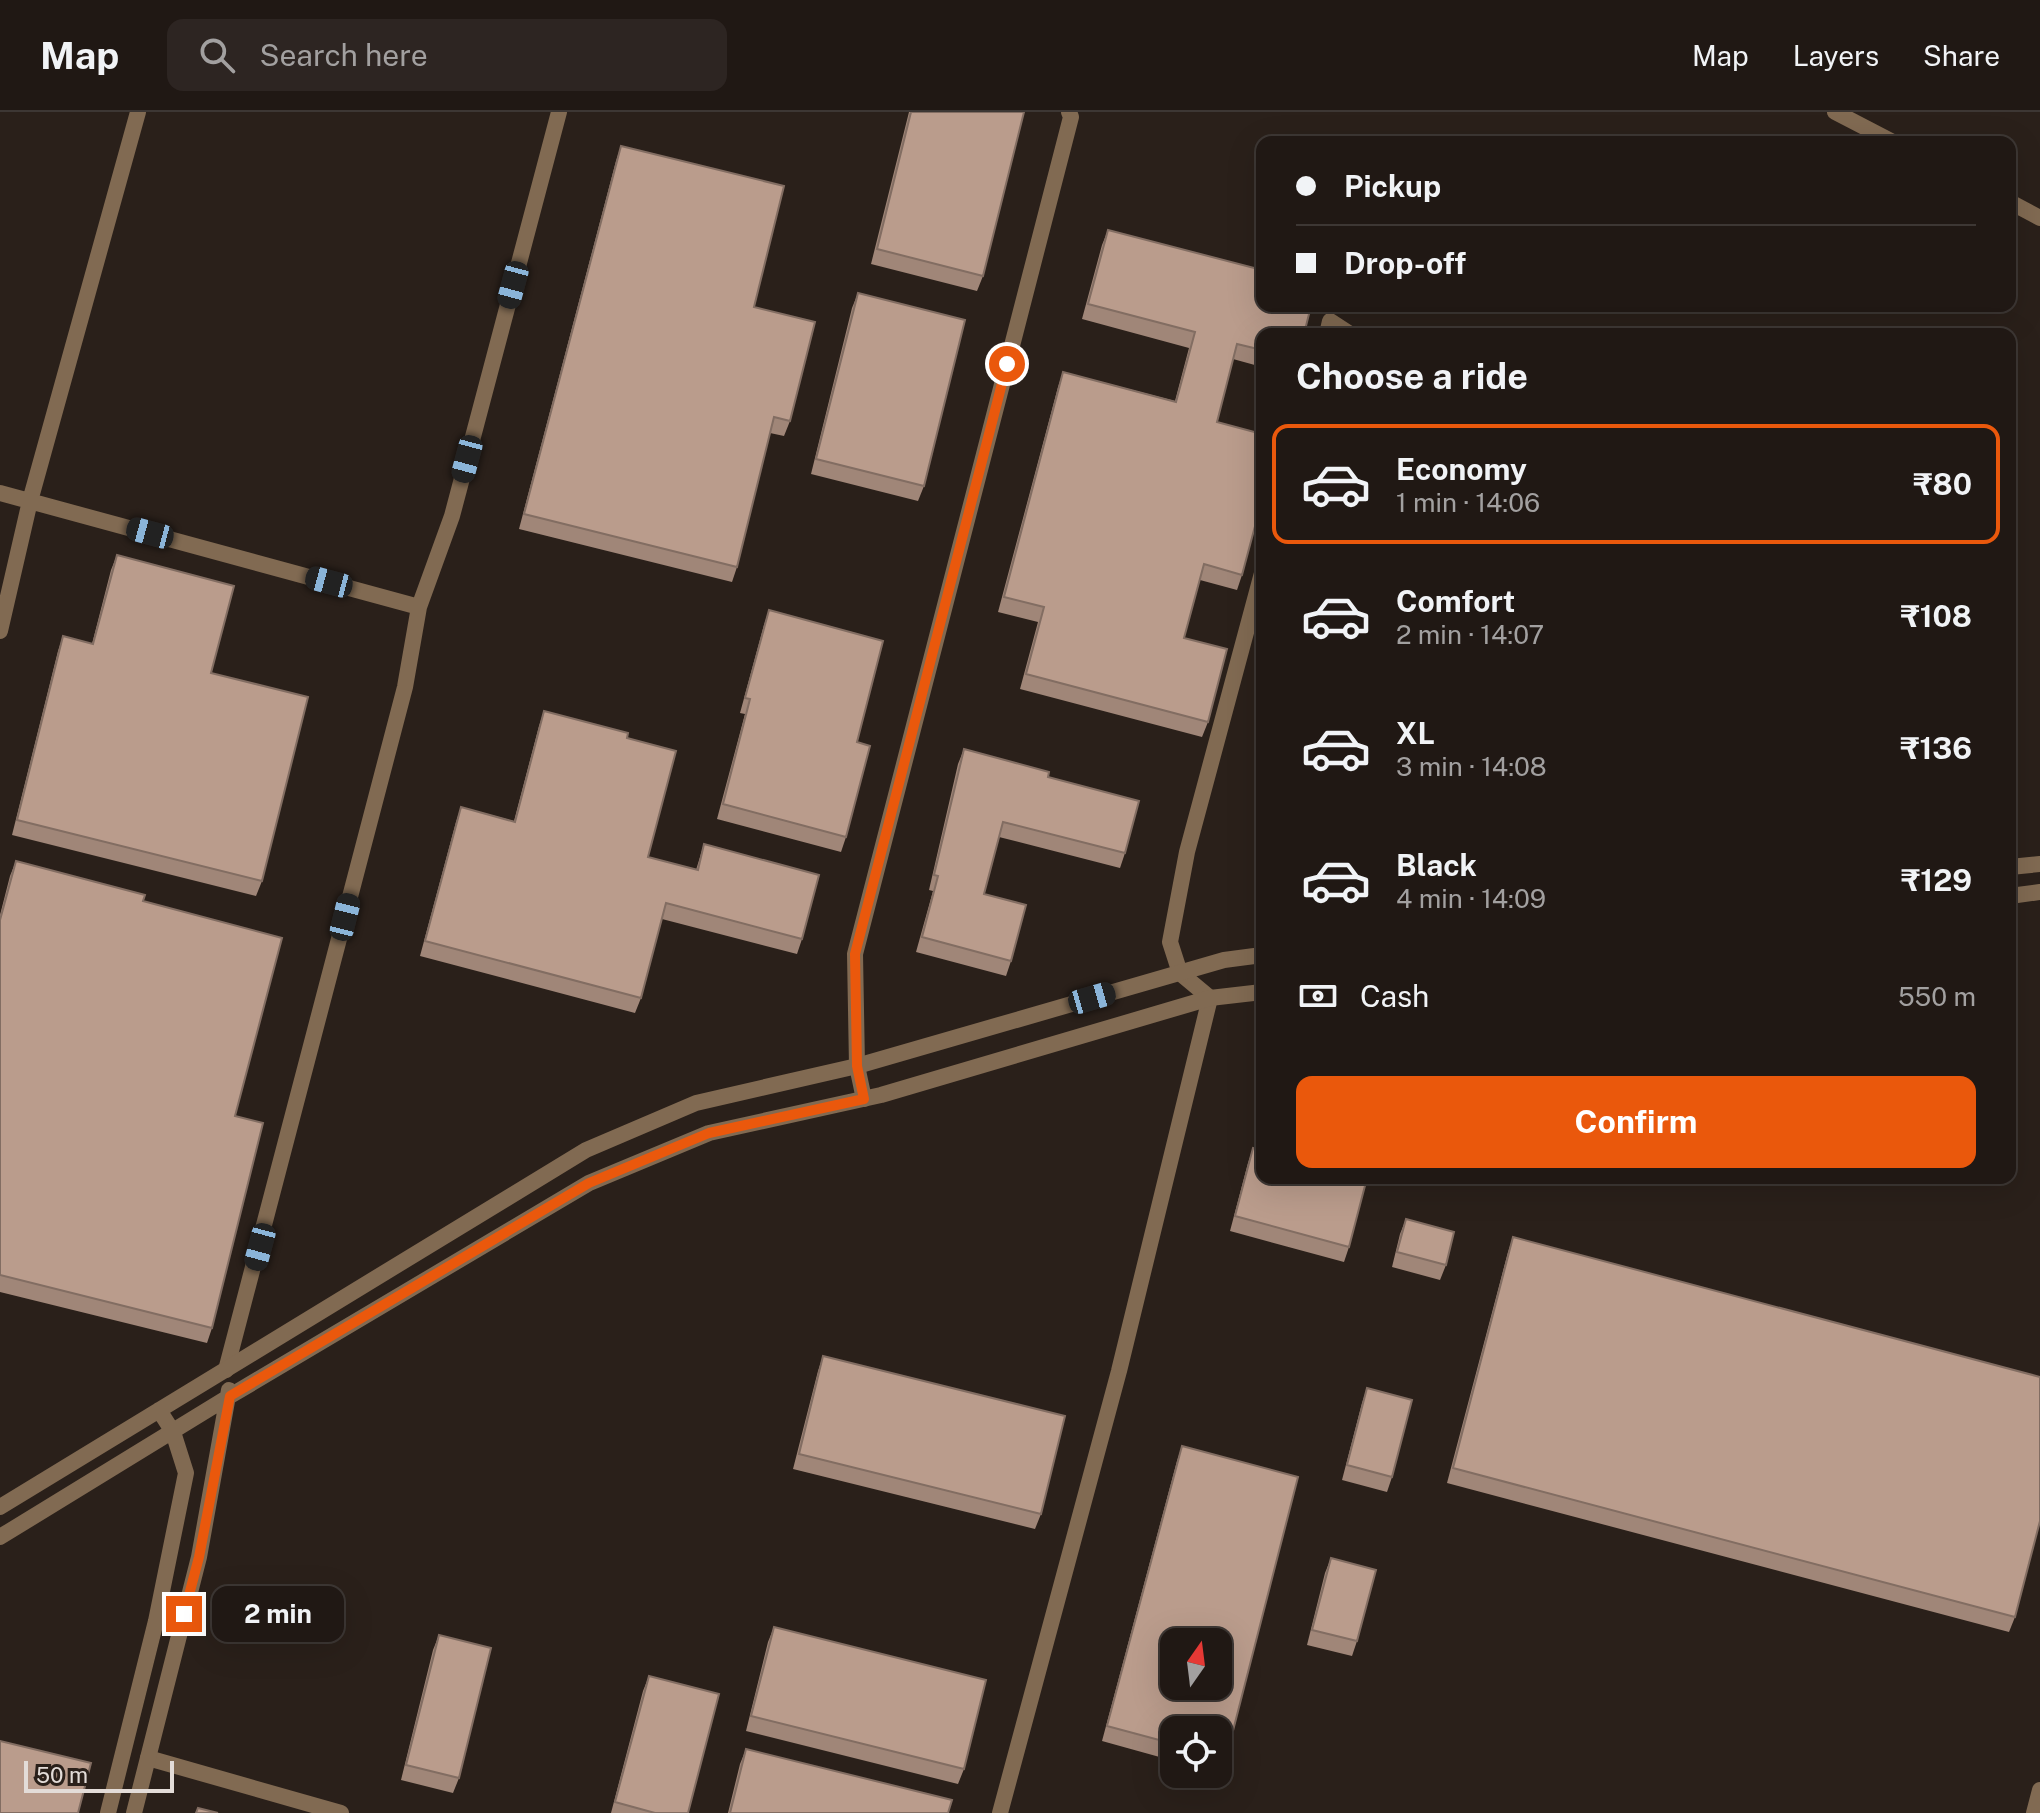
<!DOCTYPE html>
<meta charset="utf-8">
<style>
:root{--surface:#201814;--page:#2d2522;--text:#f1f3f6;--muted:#a2a0a0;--line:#3d3734;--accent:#ea580c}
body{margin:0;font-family:"Public Sans",sans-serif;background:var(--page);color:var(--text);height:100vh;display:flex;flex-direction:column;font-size:30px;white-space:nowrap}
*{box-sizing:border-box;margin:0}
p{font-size:26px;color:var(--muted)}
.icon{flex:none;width:44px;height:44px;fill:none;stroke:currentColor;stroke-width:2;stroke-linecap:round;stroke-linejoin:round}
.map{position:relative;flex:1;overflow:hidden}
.sheet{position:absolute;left:1256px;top:216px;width:760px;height:856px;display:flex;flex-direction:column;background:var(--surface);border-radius:16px;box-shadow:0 8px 32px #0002,0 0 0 2px var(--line)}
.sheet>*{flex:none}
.guide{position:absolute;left:1256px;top:24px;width:760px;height:176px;border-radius:16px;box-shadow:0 8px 32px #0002,0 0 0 2px var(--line);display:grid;align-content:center;height:176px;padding:0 40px;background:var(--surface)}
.needle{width:52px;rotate:14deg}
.buttons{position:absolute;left:1160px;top:1516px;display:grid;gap:16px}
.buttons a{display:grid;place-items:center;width:72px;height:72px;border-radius:16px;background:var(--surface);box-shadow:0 8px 32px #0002,0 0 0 2px var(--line);font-size:40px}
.scale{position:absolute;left:24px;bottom:20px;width:150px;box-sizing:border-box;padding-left:8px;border:4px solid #e3dcd8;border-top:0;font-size:22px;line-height:28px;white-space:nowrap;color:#e3dcd8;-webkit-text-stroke:6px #2a201a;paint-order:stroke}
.end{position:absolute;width:36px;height:36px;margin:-18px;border:10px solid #ea580c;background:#fff;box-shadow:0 0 0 4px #fff}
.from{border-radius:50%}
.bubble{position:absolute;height:56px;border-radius:16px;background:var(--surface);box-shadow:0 8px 32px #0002,0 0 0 2px var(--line);font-size:26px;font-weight:700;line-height:56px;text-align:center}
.car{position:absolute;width:24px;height:48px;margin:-24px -12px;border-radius:10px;box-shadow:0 0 6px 2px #0007;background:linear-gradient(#222 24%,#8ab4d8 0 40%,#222 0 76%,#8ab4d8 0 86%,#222 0)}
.guide b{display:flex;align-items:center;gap:28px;height:76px;font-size:30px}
.guide b+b{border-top:2px solid var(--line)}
.guide i{width:20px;height:20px;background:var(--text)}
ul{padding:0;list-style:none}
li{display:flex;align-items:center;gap:24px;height:120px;margin:0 16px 12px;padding:0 24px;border:4px solid transparent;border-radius:16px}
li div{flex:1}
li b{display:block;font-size:30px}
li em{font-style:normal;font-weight:700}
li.selected{border-color:var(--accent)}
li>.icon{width:72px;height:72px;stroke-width:1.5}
h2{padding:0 40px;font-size:36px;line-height:96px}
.pay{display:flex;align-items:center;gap:20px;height:88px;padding:0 40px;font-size:30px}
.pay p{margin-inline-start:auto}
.cta{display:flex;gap:16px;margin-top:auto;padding:16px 40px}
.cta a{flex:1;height:92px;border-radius:16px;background:var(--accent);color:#fff;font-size:32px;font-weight:700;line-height:92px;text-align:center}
header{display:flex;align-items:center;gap:48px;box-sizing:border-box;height:112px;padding:0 40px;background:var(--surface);border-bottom:2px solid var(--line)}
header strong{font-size:38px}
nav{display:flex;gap:44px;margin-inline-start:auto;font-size:28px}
.search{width:560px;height:72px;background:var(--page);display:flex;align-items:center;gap:20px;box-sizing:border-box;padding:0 28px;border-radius:16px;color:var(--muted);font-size:30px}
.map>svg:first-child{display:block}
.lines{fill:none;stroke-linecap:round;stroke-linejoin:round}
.minor{stroke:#816a52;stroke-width:16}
.tertiary{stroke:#816a52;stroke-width:16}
.wall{fill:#a08678}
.building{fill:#ba9c8c;stroke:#826d62;stroke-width:2;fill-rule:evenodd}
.route{stroke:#ea580c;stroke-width:10}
</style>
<header>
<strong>Map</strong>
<div class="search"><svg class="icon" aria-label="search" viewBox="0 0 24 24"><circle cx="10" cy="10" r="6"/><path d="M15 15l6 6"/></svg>Search here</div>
<nav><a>Map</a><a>Layers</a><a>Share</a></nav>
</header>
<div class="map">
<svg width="2040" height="1701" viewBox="0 0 2040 1701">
<rect width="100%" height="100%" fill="#2a201a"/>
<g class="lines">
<path class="minor" d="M1835,0l58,30
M2010,90l30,16
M1327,222l3,-13 20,13
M0,381l419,114
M0,519l30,-130 108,-389
M864,987l-7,-33 -2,-112 216,-837 -2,-5
M226,1258l179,-683 14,-80 33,-91 107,-404
M148,1646l193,55
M1000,1701l119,-442 91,-373 -30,-25 -10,-31 17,-90 75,-279
M2034,1701l6,-23"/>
<path class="tertiary" d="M2010,755l30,-3
M2010,784l30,-4
M0,1395l586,-357 110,-47 161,-37 367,-106 38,-5
M0,1425l230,-141 359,-213 120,-50 172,-38 329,-97 52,-6
M108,1701l48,-192 30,-148 -13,-41 -14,-22
M134,1701l65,-256 30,-167"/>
</g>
<path class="wall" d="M909,0h115l-41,164 -6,15 -106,-27z
M621,34l133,161 36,114 -6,15 -14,-3 -33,134 -5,15 -213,-53 97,-368z
M1108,118l154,104v33l-29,-8 -16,63 25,153 -5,15 -37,-10 -16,58 24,84 -6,15 -182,-48 18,-67 -40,-10 60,-225 5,-15 112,29 14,-53 -107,-29 20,-74z
M858,181l66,193 -6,15 -107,-27 41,-166z
M117,443l94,118 51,208 -6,15 -244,-61 46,-184 5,-15 29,8 19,-74z
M769,498l88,132 -11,95 -5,15 -124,-33 28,-105 -5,-1 24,-88z
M544,599l83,27 21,119 48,13 8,-26 98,95 -5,15 -135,-35 -21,79 -6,15 -215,-57 36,-134 5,-15 53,14 25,-95z
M964,637l84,28 77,76 -5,15 -121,-31 -15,57 27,67 -5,15 -90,-24 17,-61 -4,-1 29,-126z
M16,749l127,40 92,215 -23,212 -5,15 -207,-51v-377l10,-39z
M1253,1036l96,99 -5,15 -114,-31 18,-68z
M1406,1107l40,46 -6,15 -48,-13 8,-33z
M1513,1125l502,380 -6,15 -562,-149 61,-231z
M823,1244l218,158 -6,15 -242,-60 25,-98z
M1367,1276l25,89 -5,15 -45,-12 20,-77z
M1182,1334l44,312 -6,15 -2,-1v-42h-44v31l-72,-20 75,-280z
M1331,1446l26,83 -5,15 -45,-11 18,-72z
M774,1515l190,142 -6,15 -212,-53 22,-89z
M439,1523l20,143 -6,15 -52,-13 32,-130z
M649,1564l39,137h-77l32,-122z
M746,1637l202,64h-220l12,-49z"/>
<path class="building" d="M911,0h113l-41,164 -106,-27z
M621,34l163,40 -30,121 61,15 -25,99 -16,-4 -37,150 -213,-53z
M1108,118l154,40v36h49l-7,28h-42v16l-25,-6 -20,78 45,12v66l-20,75 -38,-11 -20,74 43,11 -19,73 -182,-48 18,-67 -40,-10 59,-225 113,30 19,-70 -107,-28z
M858,181l107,27 -41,166 -108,-27z
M117,443l117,31 -23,87 97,24 -46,184 -245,-61 46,-184 30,8z
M769,498l114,31 -26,101 13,4 -24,91 -123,-33 27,-105 -5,-1z
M544,599l84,22 -1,5 49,13 -28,106 50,13 6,-26 115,31 -17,64 -136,-36 -25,95 -216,-57 36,-134 54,15z
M964,637l85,23 -1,5 91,24 -14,52 -122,-31 -19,72 42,11 -15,56 -89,-24 16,-61 -4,-1z
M16,749l129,34 -2,6 139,37 -47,178 28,7 -51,205 -212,-53v-355z
M1253,1036l9,3v27h105l-18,69 -114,-31z
M1406,1107l48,13 -8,33 -49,-13z
M1513,1125l527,140v144l-25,96 -562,-149z
M823,1244l242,60 -24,98 -242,-60z
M1367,1276l45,12 -20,77 -45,-12z
M1182,1334l116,31 -72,281 -8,-2v-26h-44v14l-67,-18zM1174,1530h44v44h-44z
M1331,1446l45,12 -19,71 -45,-11z
M774,1515l212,53 -22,89 -213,-53z
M439,1523l52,13 -32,130 -53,-13z
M649,1564l70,18 -31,119h-33l-40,-11z
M0,1629l91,22 -13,50h-78z
M746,1637l206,51 -4,13h-218z
M198,1696l20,5h-22z"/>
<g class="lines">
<path class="route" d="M184,1502l15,-57 31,-161 359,-213 120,-50 155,-34 -7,-33 -2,-112 152,-590"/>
</g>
</svg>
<div class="buttons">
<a><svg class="needle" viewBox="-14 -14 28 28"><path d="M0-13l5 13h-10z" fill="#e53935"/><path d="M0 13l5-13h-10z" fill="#a2a0a0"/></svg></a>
<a><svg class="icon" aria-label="locate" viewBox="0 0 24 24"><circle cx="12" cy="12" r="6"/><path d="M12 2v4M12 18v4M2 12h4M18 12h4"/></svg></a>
</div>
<div class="scale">50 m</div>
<i class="end from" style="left:1007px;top:252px"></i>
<i class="end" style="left:184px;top:1502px"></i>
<div class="bubble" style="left:212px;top:1474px;width:132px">2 min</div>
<i class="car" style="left:513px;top:173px;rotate:195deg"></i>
<i class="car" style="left:467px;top:347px;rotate:195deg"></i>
<i class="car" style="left:150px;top:421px;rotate:285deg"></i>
<i class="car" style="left:329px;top:470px;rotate:285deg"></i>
<i class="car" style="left:345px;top:805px;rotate:14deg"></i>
<i class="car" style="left:1092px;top:886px;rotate:74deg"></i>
<i class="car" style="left:260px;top:1135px;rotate:195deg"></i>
<div class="guide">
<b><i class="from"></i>Pickup</b>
<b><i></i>Drop-off</b>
</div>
<section class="sheet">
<h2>Choose a ride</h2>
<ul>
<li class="selected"><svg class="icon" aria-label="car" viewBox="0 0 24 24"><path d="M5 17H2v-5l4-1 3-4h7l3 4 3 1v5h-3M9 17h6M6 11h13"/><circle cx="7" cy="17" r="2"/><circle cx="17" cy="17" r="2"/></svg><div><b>Economy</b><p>1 min · 14:06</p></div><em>₹80</em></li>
<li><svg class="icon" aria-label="car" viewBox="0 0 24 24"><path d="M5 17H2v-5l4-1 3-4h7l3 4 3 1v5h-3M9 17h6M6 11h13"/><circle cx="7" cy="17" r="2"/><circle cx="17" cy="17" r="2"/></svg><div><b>Comfort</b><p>2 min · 14:07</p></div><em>₹108</em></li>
<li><svg class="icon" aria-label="car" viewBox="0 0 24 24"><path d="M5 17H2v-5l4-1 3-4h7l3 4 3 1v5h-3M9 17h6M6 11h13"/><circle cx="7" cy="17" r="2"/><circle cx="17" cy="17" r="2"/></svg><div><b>XL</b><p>3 min · 14:08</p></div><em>₹136</em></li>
<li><svg class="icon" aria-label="car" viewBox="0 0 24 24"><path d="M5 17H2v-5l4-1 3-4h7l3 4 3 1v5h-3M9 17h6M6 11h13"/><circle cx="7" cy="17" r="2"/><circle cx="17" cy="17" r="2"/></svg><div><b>Black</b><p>4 min · 14:09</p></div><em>₹129</em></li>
</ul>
<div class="pay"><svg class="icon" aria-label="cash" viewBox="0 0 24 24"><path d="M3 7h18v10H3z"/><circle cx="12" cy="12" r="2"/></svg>Cash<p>550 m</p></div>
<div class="cta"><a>Confirm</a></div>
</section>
</div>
